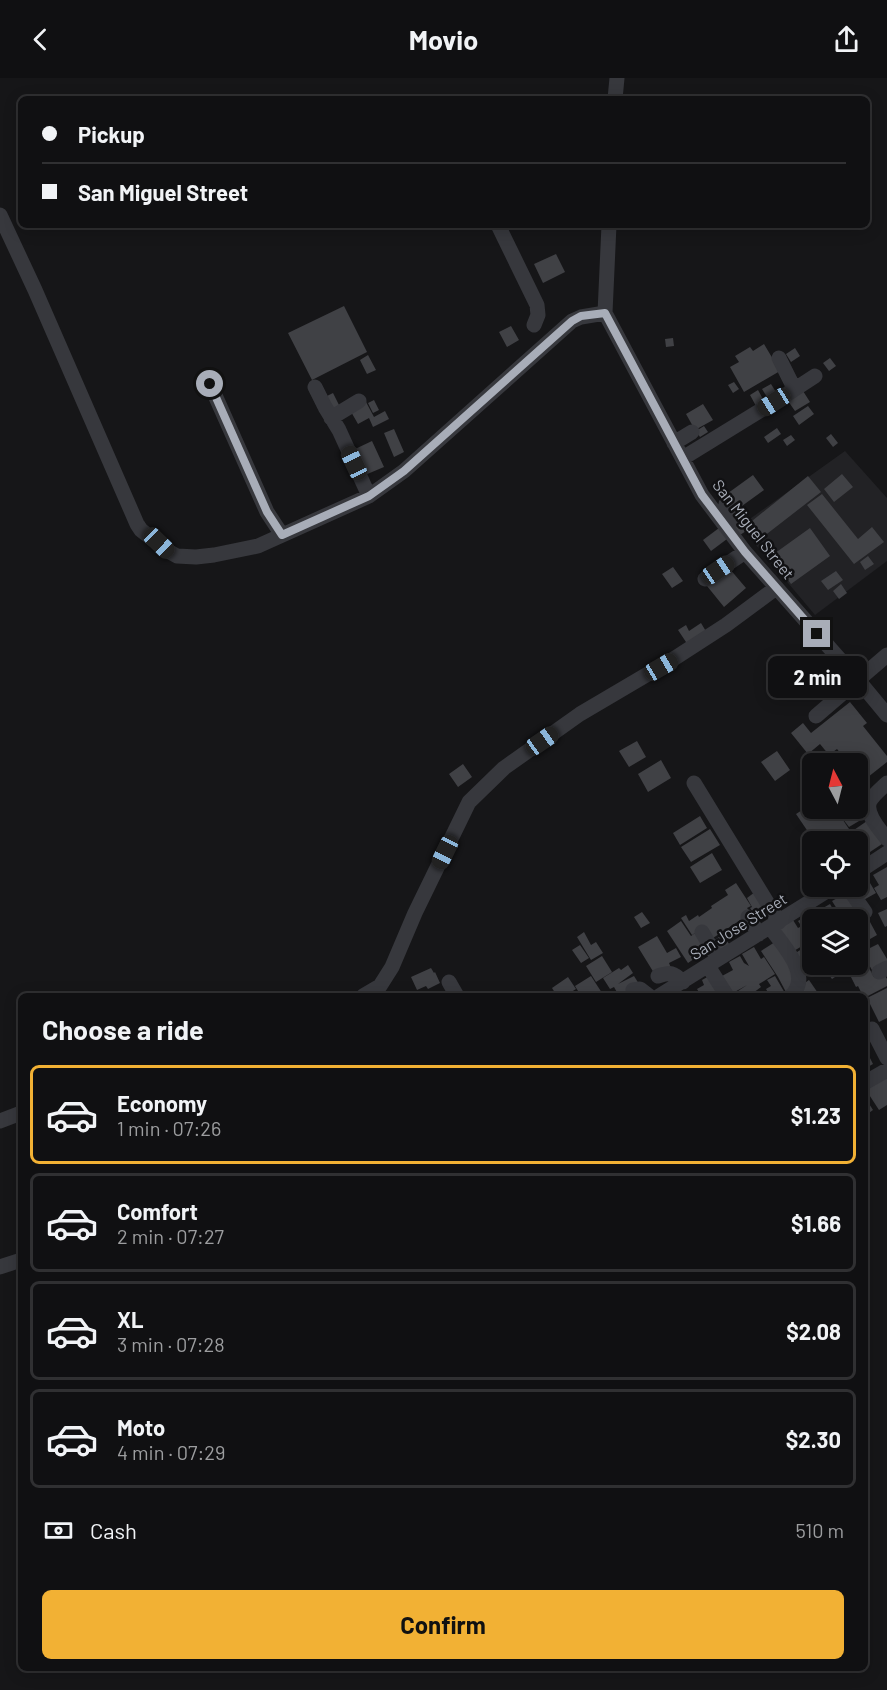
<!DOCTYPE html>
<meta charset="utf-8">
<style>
:root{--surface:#101012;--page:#19191b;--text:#f1f3f6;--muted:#9c9d9f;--line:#303032;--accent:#f2b134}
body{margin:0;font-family:Barlow,sans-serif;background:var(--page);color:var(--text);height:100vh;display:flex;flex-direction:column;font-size:22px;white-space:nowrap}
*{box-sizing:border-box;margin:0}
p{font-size:20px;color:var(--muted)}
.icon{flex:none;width:33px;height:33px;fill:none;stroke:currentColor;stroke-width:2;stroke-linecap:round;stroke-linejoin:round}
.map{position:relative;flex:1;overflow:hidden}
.drawer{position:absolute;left:18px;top:915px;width:850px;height:678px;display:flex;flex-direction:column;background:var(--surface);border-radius:9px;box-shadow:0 3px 15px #0003,0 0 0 2px var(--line)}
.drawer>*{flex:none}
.top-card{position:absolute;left:18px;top:18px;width:852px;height:132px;border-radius:9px;box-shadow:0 3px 15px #0003,0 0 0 2px var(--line);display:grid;align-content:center;height:132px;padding:0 24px;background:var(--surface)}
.needle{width:39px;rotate:353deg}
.fabs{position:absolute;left:802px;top:675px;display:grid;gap:12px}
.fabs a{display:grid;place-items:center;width:66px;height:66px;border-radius:9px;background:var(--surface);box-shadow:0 3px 15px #0003,0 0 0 2px var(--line);font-size:30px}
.end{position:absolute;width:27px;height:27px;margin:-14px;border:8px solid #a8adb8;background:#111;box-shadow:0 0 0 3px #111}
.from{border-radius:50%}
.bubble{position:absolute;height:42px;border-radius:9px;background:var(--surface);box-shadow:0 3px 15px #0003,0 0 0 2px var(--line);font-size:20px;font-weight:700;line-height:42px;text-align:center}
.car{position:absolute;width:18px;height:36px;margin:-18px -9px;border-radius:8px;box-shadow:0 0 4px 2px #0007;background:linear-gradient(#222 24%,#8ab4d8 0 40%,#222 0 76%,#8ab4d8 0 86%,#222 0)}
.top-card b{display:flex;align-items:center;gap:21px;height:57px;font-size:22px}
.top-card b+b{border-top:2px solid var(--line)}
.top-card i{width:15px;height:15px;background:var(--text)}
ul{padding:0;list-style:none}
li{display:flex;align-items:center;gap:18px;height:99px;margin:0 12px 9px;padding:0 12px;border:3px solid var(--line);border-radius:9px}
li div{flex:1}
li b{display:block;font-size:22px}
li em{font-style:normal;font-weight:700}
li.active{border-color:var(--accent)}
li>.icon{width:54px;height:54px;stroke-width:1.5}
h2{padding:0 24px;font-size:27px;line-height:72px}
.pay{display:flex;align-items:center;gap:15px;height:66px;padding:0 24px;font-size:22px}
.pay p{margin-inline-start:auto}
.action{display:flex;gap:12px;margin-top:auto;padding:12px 24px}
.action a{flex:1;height:69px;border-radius:9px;background:var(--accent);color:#111;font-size:24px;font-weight:700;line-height:69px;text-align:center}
header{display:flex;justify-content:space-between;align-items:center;height:78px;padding:0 24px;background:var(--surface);font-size:27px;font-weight:700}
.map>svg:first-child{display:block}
.built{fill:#222225}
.building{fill:#404145}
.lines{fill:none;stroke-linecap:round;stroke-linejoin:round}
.minor{stroke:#37383d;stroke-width:15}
.route{stroke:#a8adb8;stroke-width:8}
.labels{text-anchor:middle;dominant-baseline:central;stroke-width:5;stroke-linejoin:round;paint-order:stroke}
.street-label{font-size:16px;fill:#a8adb8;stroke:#111113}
</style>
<header><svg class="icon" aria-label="back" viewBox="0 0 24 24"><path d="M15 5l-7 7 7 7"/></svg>Movio<svg class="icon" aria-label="share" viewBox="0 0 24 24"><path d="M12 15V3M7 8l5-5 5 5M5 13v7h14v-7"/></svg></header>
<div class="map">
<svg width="887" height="1612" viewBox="0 0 887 1612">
<rect width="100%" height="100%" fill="#161618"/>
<path class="built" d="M845,373l42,47v63l-72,54 -75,-89z"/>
<path class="building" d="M556,176l9,18 -22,11 -9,-19z
M344,228l23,46 -55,28 -24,-47z
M511,248l8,14 -12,7 -8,-15z
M673,260l1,8 -8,1 -1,-8z
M764,266l16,27 -36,21 -14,-25 9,-5 -4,-6 15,-9 3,4z
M795,270l5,8 -9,6 -5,-8z
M368,277l8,15 -9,4 -7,-14z
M830,280l6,8 -7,5 -6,-8z
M734,304l5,7 -6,4 -5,-8z
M771,306l5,8 -9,5 -5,-8z
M758,312l6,11 -8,5 -6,-11z
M803,313l7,11 -15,9 -7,-10z
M333,315l8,16 -8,4 -8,-16z
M374,322l5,10 -6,3 -5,-10z
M366,324l8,15 11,-6 4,8 -16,8 -4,-9 -11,6 -8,-14z
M703,326l10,16 -18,10 -9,-16z
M808,328l6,8 -15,11 -6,-9z
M704,348l4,6 -8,5 -4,-6z
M777,350l4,6 -13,9 -4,-6z
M394,351l10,23 -10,5 -10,-24z
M831,356l7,9 -5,4 -7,-9z
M791,357l4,5 -8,6 -4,-6z
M372,363l12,26 -19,8 -12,-25z
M842,396l11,13 -19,15 -10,-13z
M753,397l11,15 -29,21 -11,-15z
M808,398l13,16 -62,48 -12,-15z
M822,416l36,45 14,-12 12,15 -30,22 -47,-59z
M741,440l8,11 -9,6 -8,-10z
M719,450l8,11 -16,12 -8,-11z
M810,450l20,28 -39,28 -20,-28z
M868,478l6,8 -9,6 -5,-8z
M673,489l10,14 -11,7 -10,-14z
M729,490l17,20 -22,19 -17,-21z
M836,493l7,9 -15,10 -7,-9z
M841,506l6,9 -8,6 -6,-8z
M701,545l6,10 -19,12 -10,-15 8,-5 3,6z
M850,624l17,21 -4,3 24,30v6l-24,19 -5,-6v-11h-9l-12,-15 -8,6 -9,-11 -12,10 -17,-21 12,-10 8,10z
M637,663l9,16 -17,10 -10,-16z
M777,673l13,19 -15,11 -14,-19z
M661,682l10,18 -23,14 -10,-18z
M463,686l9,13 -14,10 -9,-13z
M813,725v5h22l16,24 16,-11 15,23 -24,16v-18h-43l-19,-28z
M847,730h3l9,13 -10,6 -10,-13z
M700,738l7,12 -27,17 -7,-12z
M710,751l10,16 -29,17 -10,-15z
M712,775l10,17 -22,13 -10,-16z
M887,789v30l-6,3 -7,-12 5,-3 -6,-10z
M867,800l9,15 -16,9 -9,-16h7v-3z
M736,805l15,23 -4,2 4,5 -38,25 -8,-12 -13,9 -11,-17 5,-3 3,6 9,-6 1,2 13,-9 -1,-2 17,-11 -3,-5z
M755,814l12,19 -11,6 -6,-9 2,-1 -5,-9z
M848,814l16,25 -3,2 3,6 6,-3 7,13 -19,11v-26h-14l-12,-19z
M830,826l9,16h-19l-4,-8z
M887,831v17l-2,1 -7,-14z
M642,834l8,11 -9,5 -7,-11z
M811,835l5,7h-3v16l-4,2 -11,-17z
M793,842l5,8 2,-1 9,15 -17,10 -14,-23z
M681,843l10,15 7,-5 8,12 -8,5 3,6 -13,9 -21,-32z
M584,854l7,13 5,-3 7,11 -12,7 -14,-23z
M722,857l8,10 -10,7 -7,-11z
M657,858l10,17 9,-5 5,9 -12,6 2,5 -17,5 -16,-26z
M775,864l22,34 -10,18 -9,-17 -17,-26z
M811,865l2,3v14l-11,6 -8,-12z
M878,866l9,15v6l-14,7 -11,-20z
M580,867l9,13 -8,5 -9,-13z
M754,869l7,12 3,-2 11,17 -16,10 2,3 -12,9h-12l-2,-3 12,-8 -14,8 -11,-17 11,-6 -4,-8 11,-6 4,7 5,3 -7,-12z
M602,878l10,16 -16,10 -10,-16z
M864,881l10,18 9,-5 4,7v7l-21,11 -3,-1 -5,-10 -2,1 -7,-14 8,-5 -2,-4h3v-1z
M813,883v3h7l-12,8 -3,-6z
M821,886h19l4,7 -12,8z
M628,887l5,8 -15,11 16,-8 5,8 -20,12 -5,-9 -4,2 -7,-11 16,-10 2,2z
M431,890l3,5 1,-1 5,11 -12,6 -2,-3 -9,4 -6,-13z
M711,897l12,21h-22l-4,-7 7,-4 -2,-5z
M591,898l13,20h-23l-6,-10z
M775,898l11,19 -3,1h-13l-4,-7 5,-3 -4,-6z
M568,899l8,12 -11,7h-8l-5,-8z
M809,902l11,16h-22l2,-10z
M887,910v30l-8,4 -12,-24z
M866,972l7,14 -7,4z
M887,999v28l-8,5 -13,-20z
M866,1021l7,11 -7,5z"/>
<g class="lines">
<path class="minor" d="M615,21l2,-21
M0,137l35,75 102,234 4,6 27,21 9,5 19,1 18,-2 44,-9 111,-50 35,-25 168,-150 9,-4 24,-4
M498,147l39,80 1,10 -4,10
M605,235l97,182 43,57 113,128 29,35
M605,235l4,-88
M210,306l57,128 15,23
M315,309l10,20 14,23 30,66
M792,313l23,-15
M331,340l28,-17
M674,365l18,-11
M683,380l109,-67v-7l-13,-26
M725,448l12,-10 -11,-12
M705,501l40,-27
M816,638l71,-61
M694,705l85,139
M887,705c-5,5 -13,11 -17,18 -6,12 10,29 17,38
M858,794l29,-19
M847,808l18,26
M748,839l11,17
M770,849c13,19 43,48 21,69
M702,854l16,27
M708,888l19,30
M879,894l8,-4
M658,898c13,-4 15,-4 25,6
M449,904l8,14
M633,912l7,-1 9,7
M363,918l17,-10 12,-19 23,-54 54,-111 35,-34 76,-54 95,-56 51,-33 50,-37
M659,918l176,-110
M872,951l15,29
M866,1004l21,-12
M0,1043l21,-8
M0,1189l21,-7"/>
</g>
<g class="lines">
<path class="route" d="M210,306l57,128 15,23 87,-39 35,-25 168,-150 9,-5 24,-3 97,182 43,57 72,82"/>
</g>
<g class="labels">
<g class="street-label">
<text transform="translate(754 451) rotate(52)">San Miguel Street</text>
<text transform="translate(738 848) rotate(-32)">San Jose Street</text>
</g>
</g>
</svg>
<div class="fabs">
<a><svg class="needle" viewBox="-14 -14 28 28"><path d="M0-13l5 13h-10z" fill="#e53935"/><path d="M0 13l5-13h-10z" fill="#9c9d9f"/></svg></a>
<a><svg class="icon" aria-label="locate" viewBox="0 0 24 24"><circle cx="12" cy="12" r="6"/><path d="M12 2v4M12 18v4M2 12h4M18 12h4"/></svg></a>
<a><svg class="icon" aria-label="layers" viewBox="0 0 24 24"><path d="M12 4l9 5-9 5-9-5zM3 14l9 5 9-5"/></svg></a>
</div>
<i class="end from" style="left:210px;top:306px"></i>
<i class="end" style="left:817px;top:556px"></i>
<div class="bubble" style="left:768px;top:578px;width:99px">2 min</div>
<i class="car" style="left:774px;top:324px;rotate:238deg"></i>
<i class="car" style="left:354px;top:385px;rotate:335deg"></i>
<i class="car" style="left:159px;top:465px;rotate:134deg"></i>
<i class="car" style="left:718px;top:492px;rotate:56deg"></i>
<i class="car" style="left:661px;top:589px;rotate:60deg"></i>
<i class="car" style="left:542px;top:663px;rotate:55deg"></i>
<i class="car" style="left:445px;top:774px;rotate:206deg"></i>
<div class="top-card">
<b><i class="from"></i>Pickup</b>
<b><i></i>San Miguel Street</b>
</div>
<section class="drawer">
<h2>Choose a ride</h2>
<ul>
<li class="active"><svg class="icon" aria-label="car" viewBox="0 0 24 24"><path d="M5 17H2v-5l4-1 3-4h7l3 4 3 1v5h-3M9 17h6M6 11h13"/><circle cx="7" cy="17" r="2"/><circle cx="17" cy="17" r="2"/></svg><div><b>Economy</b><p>1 min · 07:26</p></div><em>$1.23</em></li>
<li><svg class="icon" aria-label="car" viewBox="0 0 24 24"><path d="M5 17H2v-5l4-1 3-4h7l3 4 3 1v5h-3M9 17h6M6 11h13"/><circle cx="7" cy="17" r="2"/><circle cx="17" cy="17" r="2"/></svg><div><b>Comfort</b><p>2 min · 07:27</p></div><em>$1.66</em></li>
<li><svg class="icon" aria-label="car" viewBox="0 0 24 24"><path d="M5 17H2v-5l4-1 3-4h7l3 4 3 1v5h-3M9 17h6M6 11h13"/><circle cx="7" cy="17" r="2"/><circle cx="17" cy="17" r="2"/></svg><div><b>XL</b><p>3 min · 07:28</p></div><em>$2.08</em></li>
<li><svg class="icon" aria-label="car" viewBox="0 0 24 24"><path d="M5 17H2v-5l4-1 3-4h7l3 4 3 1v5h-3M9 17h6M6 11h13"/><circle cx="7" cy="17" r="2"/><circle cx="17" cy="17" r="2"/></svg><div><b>Moto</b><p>4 min · 07:29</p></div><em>$2.30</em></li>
</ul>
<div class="pay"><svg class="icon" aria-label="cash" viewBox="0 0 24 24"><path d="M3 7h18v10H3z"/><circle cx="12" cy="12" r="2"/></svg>Cash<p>510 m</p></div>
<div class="action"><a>Confirm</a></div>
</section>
</div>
